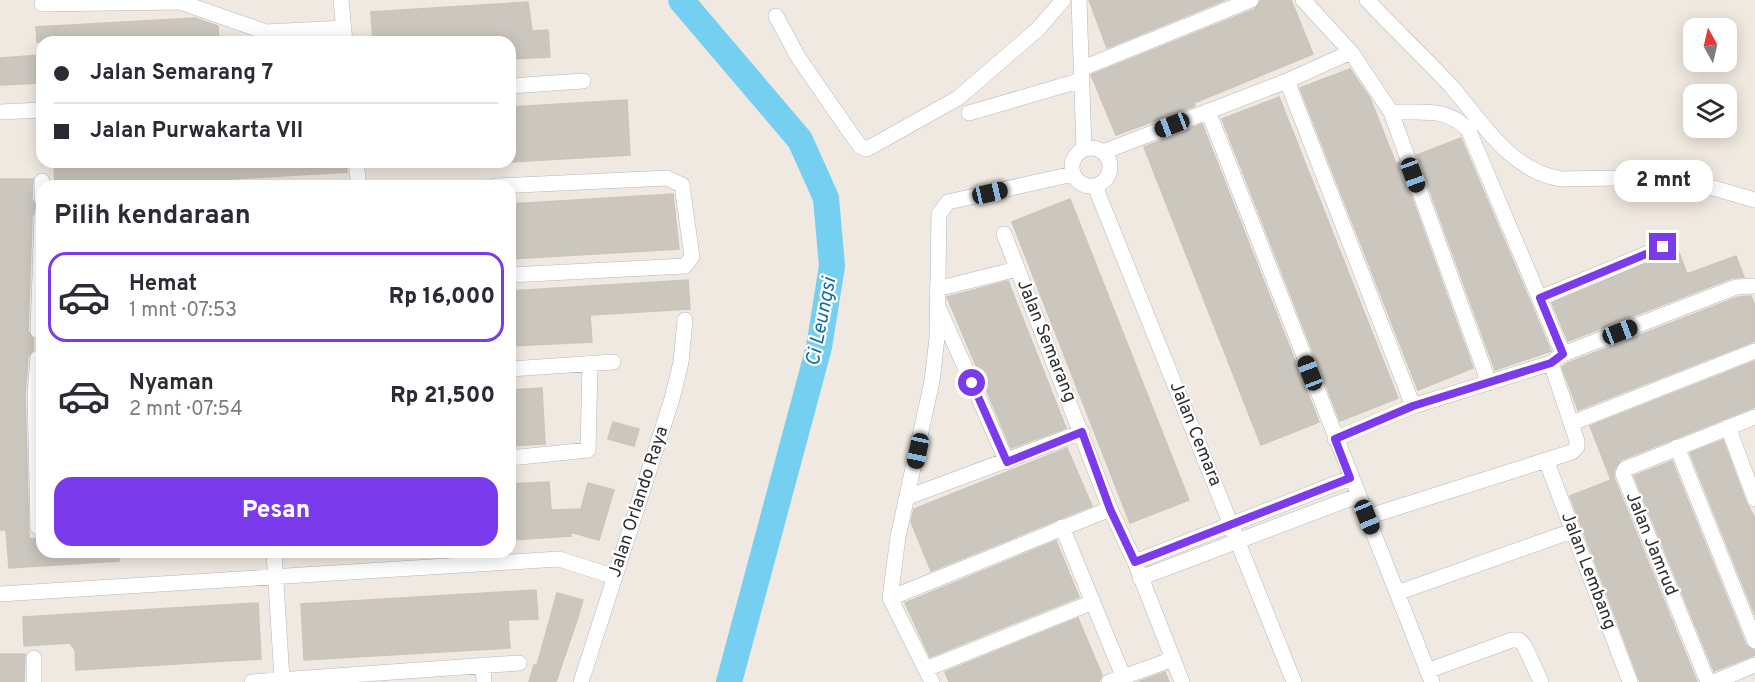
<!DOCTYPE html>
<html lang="id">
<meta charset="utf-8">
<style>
:root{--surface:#fff;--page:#f7f7f7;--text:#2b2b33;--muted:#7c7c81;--line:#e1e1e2;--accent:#7c3aed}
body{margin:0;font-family:Overpass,sans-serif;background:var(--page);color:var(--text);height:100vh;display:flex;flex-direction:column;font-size:22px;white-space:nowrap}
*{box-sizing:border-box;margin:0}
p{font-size:20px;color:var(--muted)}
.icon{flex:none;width:33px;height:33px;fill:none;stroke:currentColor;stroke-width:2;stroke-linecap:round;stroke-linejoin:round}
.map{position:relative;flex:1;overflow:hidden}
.sheet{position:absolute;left:36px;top:180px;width:480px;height:378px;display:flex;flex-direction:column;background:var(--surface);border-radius:18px;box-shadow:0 3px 15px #0003}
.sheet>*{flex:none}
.guide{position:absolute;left:36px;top:36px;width:480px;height:132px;border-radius:18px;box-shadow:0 3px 15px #0003;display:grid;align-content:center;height:132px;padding:0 18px;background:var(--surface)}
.needle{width:39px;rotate:352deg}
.tools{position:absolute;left:1683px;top:18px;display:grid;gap:12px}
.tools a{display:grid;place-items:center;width:54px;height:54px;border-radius:12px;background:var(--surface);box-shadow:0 3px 15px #0003;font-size:30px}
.end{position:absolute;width:27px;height:27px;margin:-14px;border:8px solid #7c3aed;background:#fff;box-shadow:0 0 0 3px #fff}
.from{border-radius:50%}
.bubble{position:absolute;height:42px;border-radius:18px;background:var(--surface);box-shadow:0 3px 15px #0003;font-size:20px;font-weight:800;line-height:42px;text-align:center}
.car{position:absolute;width:18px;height:36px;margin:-18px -9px;border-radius:8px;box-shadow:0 0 4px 2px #0007;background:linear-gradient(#222 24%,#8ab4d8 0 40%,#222 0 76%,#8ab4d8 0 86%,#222 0)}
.guide b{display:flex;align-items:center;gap:21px;height:57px;font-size:22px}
.guide b+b{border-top:2px solid var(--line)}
.guide i{width:15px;height:15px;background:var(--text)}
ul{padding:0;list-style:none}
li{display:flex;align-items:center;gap:18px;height:90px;margin:0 12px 9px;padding:0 6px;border:3px solid transparent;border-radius:18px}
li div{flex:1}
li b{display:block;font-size:22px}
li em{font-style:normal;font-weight:800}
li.current{border-color:var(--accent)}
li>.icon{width:54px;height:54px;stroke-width:1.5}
h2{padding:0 18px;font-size:27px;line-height:72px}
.cta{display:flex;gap:12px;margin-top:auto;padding:12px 18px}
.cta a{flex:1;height:69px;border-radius:18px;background:var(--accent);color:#fff;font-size:24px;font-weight:800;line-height:69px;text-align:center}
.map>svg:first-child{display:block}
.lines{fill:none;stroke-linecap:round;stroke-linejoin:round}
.river{stroke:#75cff0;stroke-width:26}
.building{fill:#cbc7bf;stroke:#cbc5ba;stroke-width:1.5}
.minor-casing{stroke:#b4b7c1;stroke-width:16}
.minor{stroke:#fff;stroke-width:15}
.route{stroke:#7c3aed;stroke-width:8}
.labels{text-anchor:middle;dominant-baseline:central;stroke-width:4.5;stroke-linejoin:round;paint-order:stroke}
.street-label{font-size:18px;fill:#2e2e2e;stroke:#fff}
.water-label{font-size:20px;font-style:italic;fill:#0d6fa3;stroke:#fff}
</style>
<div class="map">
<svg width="1755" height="682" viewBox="0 0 1755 682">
<rect width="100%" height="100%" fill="#efe9e1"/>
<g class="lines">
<path class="river" d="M681,0l119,140 26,58 6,68 -13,81 -90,335"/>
</g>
<path class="building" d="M1089,0h136l-118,48z
M1261,0h30l22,54 -119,49 1,3 -79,29 -25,-60 164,-66z
M528,2l4,29 16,-1 2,27 -40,2v-17h-137l-2,-30z
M195,18l23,8 1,16h-182l-1,-15z
M42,55v28l-42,2v-27z
M1350,69l20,29 26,66 3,-2 74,206 -55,22 -118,-302z
M1279,97l119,301 -58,23 -118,-302z
M627,100l3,55 -120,7v-55z
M1202,124l117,298 -58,23 -117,-298z
M1461,138l90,213 -56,19 -78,-215z
M54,162h292l1,10 -227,14h-65z
M0,179h33l-1,20 4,7 -4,11 -4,114 5,8v11l-5,7 -3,37 4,145 13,-1v14h77v9l-110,7 -3,-38h-6z
M673,194l6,55 -169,10v-55z
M1070,199l119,301 -59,23 -118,-301z
M1678,250l9,24 49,-18 8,21 -12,1 -164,63 -16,-38z
M688,280l2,29 -100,6 2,27 -82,4v-55z
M1008,281l58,147 -55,20 -64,-151z
M1751,296l4,10v35l-177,69 -16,-43 6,-4 170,-66z
M1755,361v46l-134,53 -7,10v8l83,204h-57l-70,-186 41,-16 -21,-54z
M542,388l3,56 -35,2v-56z
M613,422l26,7 -5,17 -26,-7z
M1723,440l23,62 9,16v97l-65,-162z
M1067,448l25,58 -161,65 -20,-49 3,-13z
M1672,461l74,184 9,6v4l-41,16 -80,-195z
M549,482l2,28 30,-1 7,-26 26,7 -15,50 -29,-8 1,4 -61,4v-56z
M1056,541l23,56 -149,60 -25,-54z
M536,590l2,29 -30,1 2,28 -206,12 -3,-56z
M557,593l26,7 -5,17 -22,65h-27l5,-17h3z
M258,603l3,56 -185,11 -1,-20 -5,-7 -46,3 -1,-29z
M1078,618l24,57 -3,7h-150l-4,-10z
M0,654h25l-1,28h-24z
M1165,672l4,10h-31z"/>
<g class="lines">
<defs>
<path id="minor" d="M341,0l4,42
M1079,0l5,149
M1303,0l48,52 40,60 98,271
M1367,0c27,29 57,57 84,86 32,37 58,84 110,93l114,-2 80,23
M42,4l138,-2 86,30 78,-4
M776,16l22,41 56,81 6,8 7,3 91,-51 80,-69 25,-29
M1083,68l168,-68
M1287,81l126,325
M510,86l73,-5
M1208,111l224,571
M0,112l42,-2
M1391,112c30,1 57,-6 78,19l94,223
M969,113l113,-33
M1072 167a19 19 0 1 1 38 0a19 19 0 1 1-38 0Z
M1103,152l184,-71 64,-29
M356,162l3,24
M42,181v18
M496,186l171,-8 15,7 10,72 -7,9 -175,9
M1095,186l199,496
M1004,234l106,275 25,53 47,120
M937,289l80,-20
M1540,298l123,-51
M940,311l67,151
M38,331l4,-114
M510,369l103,-7
M1572,423l183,-72
M1728,427l27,72
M1335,439l78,-33 138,-43 12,-9 173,-67 19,-1
M1677,447l78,194
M510,458l78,-8 2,-87
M1546,460l84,222
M908,497l174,-65
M1367,517l205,-65 5,-5v-6l-26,-78
M38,527l-3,-133 3,-36
M1062,527l61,149
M274,552l8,127
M1135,562l215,-84
M1140,578l217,-82
M1397,593l175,-62
M0,594l559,-35 56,18
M890,598l220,-89
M483,665l1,17
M926,669l167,-67
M1427,671l85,-31h7l5,5 17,37
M34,682v-24
M252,682l267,-19
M581,682l91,-283 9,-37 4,-42
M932,682l-42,-84 8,-61 34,-156 5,-43 2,-124 9,-12 125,-28
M1109,682l64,-23
M1708,682l-85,-208 2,-5 130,-52
M1714,682l41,-17"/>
</defs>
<use href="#minor" class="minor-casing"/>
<use href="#minor" class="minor"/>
</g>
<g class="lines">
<path class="route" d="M972,383l35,79 75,-30 28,77 25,53 215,-84 -15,-39 78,-33 138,-43 12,-9 -23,-56 123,-51"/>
</g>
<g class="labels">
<g class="street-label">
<text transform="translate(1046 341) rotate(68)">Jalan Semarang</text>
<text transform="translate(1195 434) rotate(68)">Jalan Cemara</text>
<text transform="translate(639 502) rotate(-72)">Jalan Orlando Raya</text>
<text transform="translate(1651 544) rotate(68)">Jalan Jamrud</text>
<text transform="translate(1588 571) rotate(69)">Jalan Lembang</text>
</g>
<g class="water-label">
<text transform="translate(822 322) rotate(-79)">Ci Leungsi</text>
</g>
</g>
</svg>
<div class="tools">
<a><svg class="needle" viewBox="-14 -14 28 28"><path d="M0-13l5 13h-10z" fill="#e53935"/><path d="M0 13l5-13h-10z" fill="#7c7c81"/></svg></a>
<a><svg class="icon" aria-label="layers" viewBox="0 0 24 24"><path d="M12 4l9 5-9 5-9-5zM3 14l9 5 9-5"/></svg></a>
</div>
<i class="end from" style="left:972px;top:383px"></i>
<i class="end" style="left:1663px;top:247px"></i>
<div class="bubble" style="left:1614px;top:160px;width:99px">2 mnt</div>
<i class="car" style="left:1172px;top:125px;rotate:249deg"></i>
<i class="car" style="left:1413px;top:175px;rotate:160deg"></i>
<i class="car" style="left:990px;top:193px;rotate:77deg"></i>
<i class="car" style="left:1620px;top:332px;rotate:69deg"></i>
<i class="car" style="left:1310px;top:373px;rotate:339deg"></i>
<i class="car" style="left:918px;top:451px;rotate:192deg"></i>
<i class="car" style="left:1367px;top:517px;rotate:158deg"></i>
<div class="guide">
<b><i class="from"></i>Jalan Semarang 7</b>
<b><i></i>Jalan Purwakarta VII</b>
</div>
<section class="sheet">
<h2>Pilih kendaraan</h2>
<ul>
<li class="current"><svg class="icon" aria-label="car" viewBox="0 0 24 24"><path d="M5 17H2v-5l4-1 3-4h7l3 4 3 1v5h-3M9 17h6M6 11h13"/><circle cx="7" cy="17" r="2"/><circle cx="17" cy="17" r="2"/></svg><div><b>Hemat</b><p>1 mnt · 07:53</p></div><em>Rp 16,000</em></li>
<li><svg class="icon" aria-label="car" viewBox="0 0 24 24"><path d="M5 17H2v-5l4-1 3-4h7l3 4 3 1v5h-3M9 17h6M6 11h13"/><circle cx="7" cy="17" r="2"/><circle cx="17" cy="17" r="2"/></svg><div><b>Nyaman</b><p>2 mnt · 07:54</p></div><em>Rp 21,500</em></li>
</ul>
<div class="cta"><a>Pesan</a></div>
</section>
</div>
